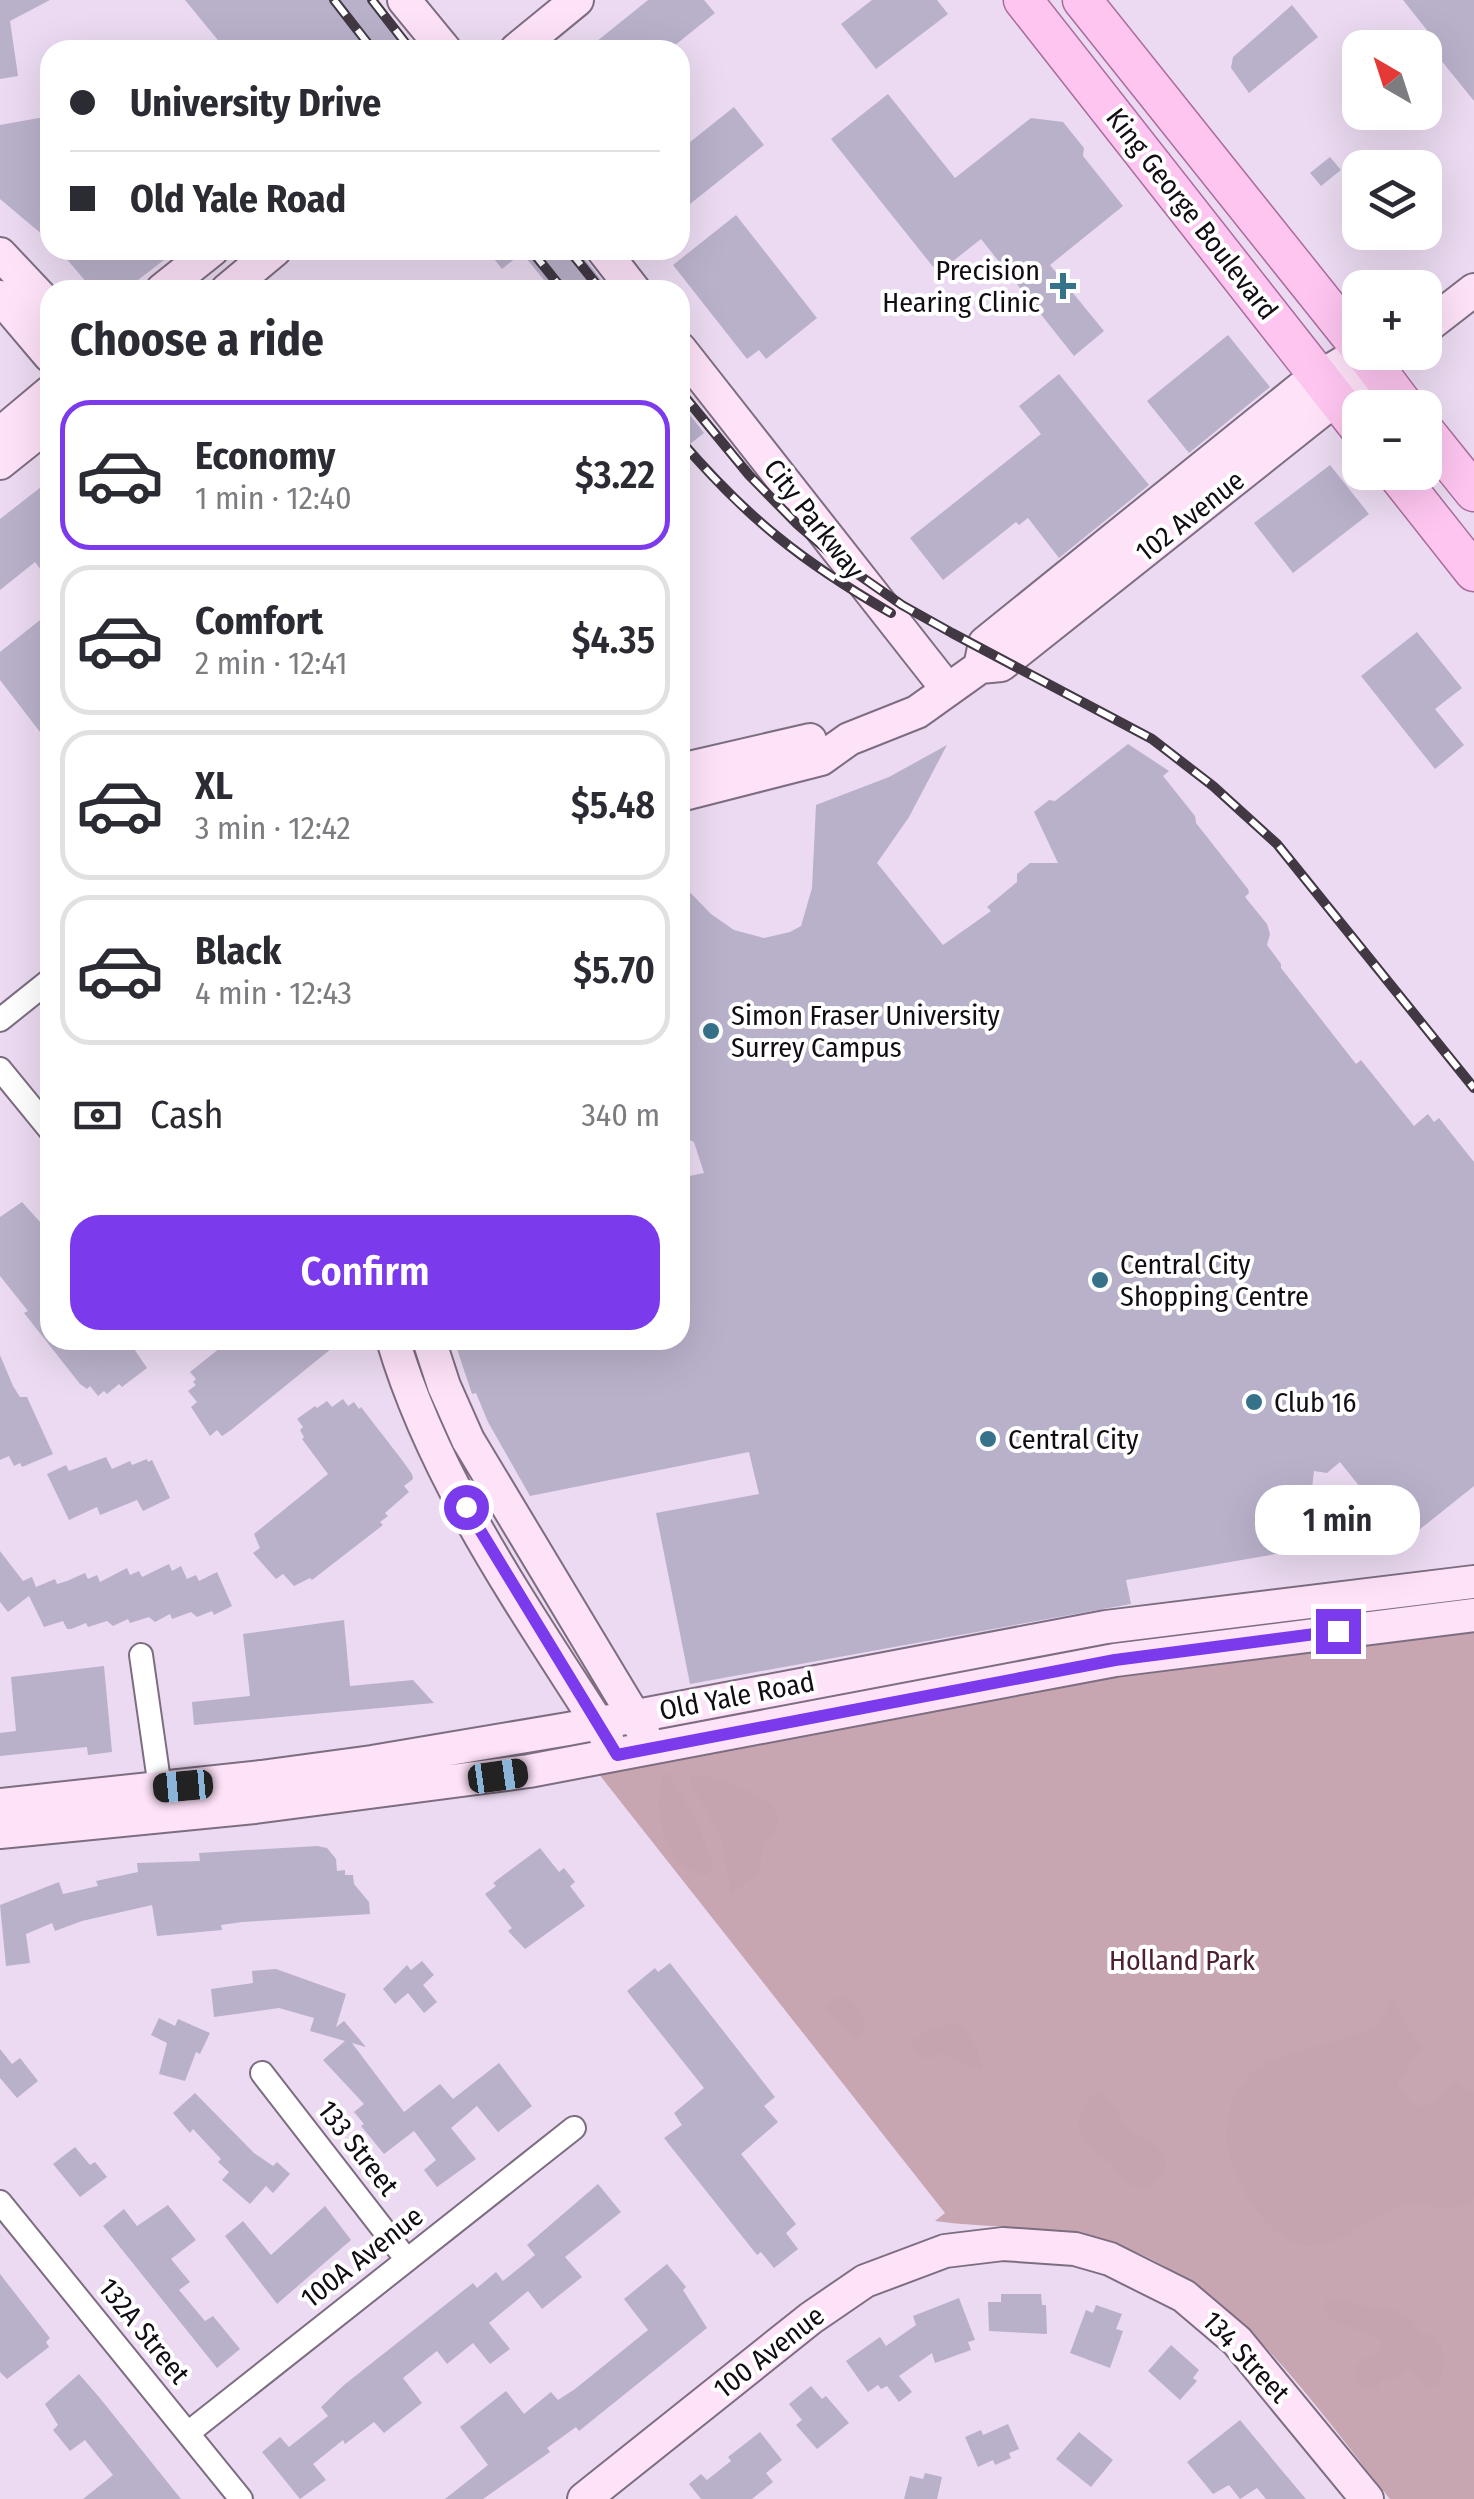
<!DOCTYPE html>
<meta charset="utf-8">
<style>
:root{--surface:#fff;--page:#f7f7f7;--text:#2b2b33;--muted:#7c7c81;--line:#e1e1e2;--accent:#7c3aed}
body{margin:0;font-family:"Fira Sans Condensed",sans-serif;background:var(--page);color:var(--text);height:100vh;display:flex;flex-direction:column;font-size:38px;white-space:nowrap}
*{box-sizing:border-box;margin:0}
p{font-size:32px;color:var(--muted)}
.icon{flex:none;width:55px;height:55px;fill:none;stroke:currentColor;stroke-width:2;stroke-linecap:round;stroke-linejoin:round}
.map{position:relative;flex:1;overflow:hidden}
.drawer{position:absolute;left:40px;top:280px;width:650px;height:1070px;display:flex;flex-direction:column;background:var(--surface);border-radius:30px;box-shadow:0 10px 40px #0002}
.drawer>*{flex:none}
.top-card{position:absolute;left:40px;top:40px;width:650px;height:220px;border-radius:30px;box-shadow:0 10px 40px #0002;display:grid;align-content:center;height:220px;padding:0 30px;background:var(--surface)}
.needle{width:65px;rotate:321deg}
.buttons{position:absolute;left:1342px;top:30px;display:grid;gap:20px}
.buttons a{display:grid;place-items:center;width:100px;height:100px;border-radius:20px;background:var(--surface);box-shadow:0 10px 40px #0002;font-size:50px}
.end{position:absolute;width:45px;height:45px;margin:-22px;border:12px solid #7c3aed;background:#fff;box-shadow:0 0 0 5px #fff}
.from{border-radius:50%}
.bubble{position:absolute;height:70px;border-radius:30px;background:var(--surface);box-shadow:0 10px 40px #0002;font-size:32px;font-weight:600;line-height:70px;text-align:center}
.car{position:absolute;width:30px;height:60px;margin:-30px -15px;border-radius:12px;box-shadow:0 0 8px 2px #0007;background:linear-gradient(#222 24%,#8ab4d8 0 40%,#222 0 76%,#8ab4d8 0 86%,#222 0)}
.top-card b{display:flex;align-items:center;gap:35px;height:95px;font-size:38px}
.top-card b+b{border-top:2px solid var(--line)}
.top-card i{width:25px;height:25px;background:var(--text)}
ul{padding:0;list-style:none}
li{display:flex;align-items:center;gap:30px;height:150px;margin:0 20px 15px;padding:0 10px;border:5px solid var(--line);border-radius:30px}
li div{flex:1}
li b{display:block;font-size:38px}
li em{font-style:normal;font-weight:600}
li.on{border-color:var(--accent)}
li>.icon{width:90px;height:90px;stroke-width:1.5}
h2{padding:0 30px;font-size:45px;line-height:120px}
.pay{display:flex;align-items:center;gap:25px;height:110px;padding:0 30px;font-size:38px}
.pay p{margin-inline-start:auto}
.primary-button{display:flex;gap:20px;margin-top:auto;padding:20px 30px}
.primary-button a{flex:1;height:115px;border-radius:30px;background:var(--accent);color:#fff;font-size:40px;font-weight:600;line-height:115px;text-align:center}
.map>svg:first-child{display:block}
.green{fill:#c7a6b2}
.forest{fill:#c5a3af}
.building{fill:#b9b1ca}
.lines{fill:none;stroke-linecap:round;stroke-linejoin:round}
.street-casing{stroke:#7c6d81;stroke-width:26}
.secondary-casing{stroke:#7c6d81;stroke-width:36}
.primary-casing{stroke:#aa6c9c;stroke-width:41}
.street{stroke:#fff;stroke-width:22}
.secondary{stroke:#fee2f8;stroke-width:32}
.primary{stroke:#fdc5f0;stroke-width:38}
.rail-casing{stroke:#413844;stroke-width:10}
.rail{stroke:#fff;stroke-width:6;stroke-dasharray:19;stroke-linecap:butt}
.route{stroke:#7c3aed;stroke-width:12}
.poi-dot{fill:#36728a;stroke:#fff;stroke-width:4}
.labels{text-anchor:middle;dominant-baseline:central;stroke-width:8;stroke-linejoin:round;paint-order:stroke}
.street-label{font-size:28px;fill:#120c14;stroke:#fff}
.poi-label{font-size:28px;fill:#120c14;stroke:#fff;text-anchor:start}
.park-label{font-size:28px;fill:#4d2034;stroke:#fff}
</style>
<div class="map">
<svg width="1474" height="2499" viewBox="0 0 1474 2499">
<rect width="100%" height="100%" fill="#ebdaf1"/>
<path class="green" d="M1474,1629v870h-84c-86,-105 -166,-235 -309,-264 -48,-10 -97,-7 -146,-14l10,-8 -347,-440 541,-103z"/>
<path class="forest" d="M669,1774l28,48 16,42 -6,11c-43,-5 -55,-65 -44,-100z
M702,1775c20,7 81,21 76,48 -3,11 -13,18 -16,28 -2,9 0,15 -5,23l-26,20 -10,-56 -33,-60z
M842,1997c14,4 20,14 23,28l-8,14 -36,-31 12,-9z
M1392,1998l13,26 18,23 -24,33 -1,5c18,35 40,21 56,-6l20,15v104c-28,22 -43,0 -72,8 -32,8 -55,38 -90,40 -42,2 -81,-67 -85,-104 -2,-19 3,-43 15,-58 20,-27 50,-30 80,-39 19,-6 38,-13 57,-19z
M955,2022c14,9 28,32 27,48l-40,-16 -17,5 -12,-10 -1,-7 16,-12z
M1099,2092c14,6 18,24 29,35 14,13 45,18 36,44 -2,8 -10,13 -16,16 -18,6 -27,-13 -37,-24 -6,-5 -13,-8 -19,-13 -21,-18 -15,-46 7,-58z
M1328,2299l17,1 28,9 16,-2 21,11 12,15 12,2c11,12 13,36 4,50l-10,4 -21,-21 -11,10 -14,2 -6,10 -14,-3c-17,-22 1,-27 18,-37v-10l-51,-22 -6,-12z"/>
<path class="building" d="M0,0h50l-40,21 8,55 -18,3z
M185,0h191l41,50h-191z
M648,0h56l11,13 -46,37h-83z
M872,0h65l11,14 -72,55 -35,-45z
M1403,0h71v101l-38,-47 6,-5z
M1292,5l26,32 -69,56 -18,-25 2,-11z
M888,94l67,84 76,-60 32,4 21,26 -1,8 40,50 -73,59 54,66 -30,25 -93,-117 -43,34 -107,-134z
M734,107l30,38 -84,67v-62z
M50,116v125l-50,-42v-74z
M1330,157l11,13 -20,16 -11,-13z
M736,215l81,103 -51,41 -7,-9 -12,9 -74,-94z
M59,250h118l-52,40h-32z
M487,250h91l31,40h-57l-30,-37 -20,16z
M1228,335l42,52 -81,66 -42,-52z
M1059,374l90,111 -90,73 -31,-40 -9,7 -3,-3 -73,58 -33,-42 131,-104 -22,-28z
M680,402l24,31 -24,19z
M1330,465l39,49 -76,59 -39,-50z
M50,480v102l-15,-20 -35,28v-71z
M50,612v133l-50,-65v-28z
M1417,632l45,56 -27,21 29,36 -29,24 -74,-93z
M1128,744l41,27 -6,5 32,40 1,7 52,66 1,4 -4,4 22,27 3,10 -3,11 14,19v4l75,96 5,-4 53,66 14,-12 6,8 5,-4 35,44v324l-70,56 -64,-80 -13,11 -13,-2 -9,78 -179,31 5,24 -441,80 -34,-171 103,-19 -10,-42 -219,44 -42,-74 -12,-29 -4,1 -18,-54h226v-162l24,-5 -10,-31 -14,-6v-254l31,32 23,16 30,8 26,-6 11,-6 11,-38 4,-83 73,-28 58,-32 -38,72 -32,46 66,82 48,-34 -4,-4 30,-25v-8l13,-11h28l-24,-51 15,-12 6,1z
M22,1202l28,31v107h78l19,28 -25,19 -3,-3 -12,10 -3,-3 -6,5 -8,-10 -3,3 -7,-5 -56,-71 4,-2 -28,-35v-59z
M230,1340h112l-111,90 -9,6 -5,-6 -7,6 -19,-29 6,-5 -9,-11 8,-6 -3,-3 3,-3 -6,-7z
M0,1355l13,31 7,11h7l26,57 -31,13 -2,-4 -6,3 -5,-10 -9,4z
M343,1399l5,7 6,-4 5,7 2,-2 41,53 10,14 1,5 -9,7 5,6 -24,21 3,3 -8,6 3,3 -71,55 -2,-2 -16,8 -11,-12 -7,5 -23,-26 7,-5 -6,-14 74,-60 -26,-35 2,-2 -4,-7 3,-3 -6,-8 18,-13 2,2 10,-7 5,6z
M106,1457l6,12 18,-8 2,4 15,-6 1,3 4,-2 18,38 -27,13 -6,-11 -37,15 -3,-8 -28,13 -22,-46 19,-9 3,6z
M0,1551l23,30 9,-4 4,10 19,-8 2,5 10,-3 18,-8 3,6 9,-4 3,7 27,-14 3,7 9,-4 3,6 27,-13 3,7 9,-5 6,13 9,-4 3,6 18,-9 15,34 -18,9 -2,-4 -15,6 -6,-5 -19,7 -2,-5 -15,8 -6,-5 -19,6 -2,-4 -15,7 -6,-5 -19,6 -2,-4 -15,6h-4l-4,-8 -19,6 -15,-31 -21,16 -8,-10z
M344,1620l6,66 63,-6 21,23 -240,22 -2,-23 58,-6 -7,-62z
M104,1666l8,86 -24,3 -1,-8 -87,9v-23l16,-2 -5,-54z
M317,1846l10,2 9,11 1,12 8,-1v5h8l1,9 15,18 1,12 -128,8 -21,3 1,5 -65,6 -5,-31 -70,16 -27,10 -3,-8 -26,11 4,29 -24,3 -6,-61 59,-23 4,12 35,-8 -2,-5 42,-9 -1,-9 63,-2 -1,-8z
M540,1848l19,24 5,-4 11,14 -5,4 15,20 -60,43 -17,-18 4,-3 -27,-34 11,-8 -3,-3z
M422,1961l12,14 -11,10 14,17 -13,11 -16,-20 -13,11 -12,-15 24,-24 4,5z
M670,1963l105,134 -11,9 14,16 -37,32 55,70 -10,9 12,16 -24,19 -13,-16 -4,3 -93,-117 18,-13 -8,-12 30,-25 -77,-97 28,-23 3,4z
M276,1969l70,25 -10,33 8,-6 22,26 -14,-4 52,69 36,-28 13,15 46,-36 33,43 -34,26 -21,-26 -26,22 25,31 -39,28 -13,-17 12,-10 -22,-29 -30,23 -23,-28 3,-2 -10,-12 10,-8 -41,-44 22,-19 -35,-10 4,-13 -35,-10 -65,9 -3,-28 42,-6 -1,-12z
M159,2018l16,8 3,-7 32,14 -10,21 -4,-2 -11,29 -26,-7 8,-31 -16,-8z
M0,2049l12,15 8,-6 18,23 -21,17 -17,-20z
M195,2093l59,60 19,13 4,-4 13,12 -17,19 -7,-7 -16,18 -28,-24 7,-8 -11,-10 3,-3 -28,-30 -3,4 -17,-20z
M75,2147l15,18 5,-3 12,15 -27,20 -27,-33z
M598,2184l23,28 -56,45 17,20 -40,32 -14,-18 -39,32 21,26 -20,15 -17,-21 -26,21 -10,-13 -34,27 19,25 -38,30 -10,-11 -29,22 -2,-4 -30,24 13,16 -26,19 -38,-47 18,-15 9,10 39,-31 -7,-9 23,-22 129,-102 4,5 19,-16 7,9 32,-26 -8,-10z
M168,2205l28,35 -25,19 19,23 -11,8 26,31 8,-5 27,33 -23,19 -114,-142 21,-17 13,17z
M325,2206l26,34 -74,64 -52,-68 18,-15 28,34z
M667,2264l19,23 -3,3 24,38 -128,103 -3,-4 -29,21 3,4 -67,47h-38l43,-34 -28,-38 46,-36 18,23 27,-22 7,8 17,-11 73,-59 -24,-31z
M0,2274l50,64 -4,4 3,5 -42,32 -7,-7z
M1001,2294h40l1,11h4l1,29 -58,-3 -1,-29h13z
M959,2298l16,42 -7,2 3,8 -36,13 -3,-10 -33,23 13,16 -13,10 -12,-16 -6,3 -3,-4 -10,7 -22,-31 34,-24 6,9 30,-21 -3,-9z
M1096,2305l26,9 -6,15 7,2 -13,37 -40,-15 16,-43 7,3z
M1171,2345l28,25 -6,8 4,3 -17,19 -32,-29z
M79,2374l20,23 82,102h-98l30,-24 -28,-35 -15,11 -17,-21 5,-5 -13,-21z
M811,2386l11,13 4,-3 23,27 -32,26 -21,-24 6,-5 -13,-16z
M1240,2420l44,53 22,26h-40l-9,-11 -17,11 -11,-14 -16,9 -26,-32z
M1008,2424l11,25 -10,4 2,5 -16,7 -2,-5 -15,7 -13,-30 16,-7 2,5z
M760,2432l22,28 -16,13 7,9 -21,17h-51l-12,-15 12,-10 6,6 24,-19 -3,-4z
M1079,2432l34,28 -22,27 -35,-28z
M925,2473l17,4 -5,22h-33l6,-23 13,3z"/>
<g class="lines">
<defs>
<path id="street" d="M0,1020l50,-40
M0,1069l50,61
M141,1655l19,133 -10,7
M262,2073l145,187
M0,2202l241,297
M188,2433l386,-305"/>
<path id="secondary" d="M404,0l41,50
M516,50l61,-50
M603,250l31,40
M0,254l50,53
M162,290l50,-40
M227,290l48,-40
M0,297l50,59
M1425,328l49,-38
M680,349l268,341
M0,434l50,-42
M0,463l50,-40
M980,667l5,-24 26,-21 289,-233 61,-37
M680,770l130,-30
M680,795l141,-36 28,-20 68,-27 63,-45 21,-2 394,-313
M393,1340c42,143 135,273 214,398
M429,1340l15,46 24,54 175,291
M0,1805l261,-28 111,-15 196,-33 538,-102 368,-45
M0,1832l255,-25 274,-36 586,-111 359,-45
M584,2499l227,-181 54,-37 80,-30 58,-7 72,5 35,10 74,37 53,45 130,158"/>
<path id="primary" d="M1023,0l337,429
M1082,0l278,348
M1364,352l42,56
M1425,431l49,61
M1395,472l79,100"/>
</defs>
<use href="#street" class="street-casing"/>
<use href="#secondary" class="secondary-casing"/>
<use href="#primary" class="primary-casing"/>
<use href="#street" class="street"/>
<use href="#secondary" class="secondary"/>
<use href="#primary" class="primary"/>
<defs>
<path id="rail" d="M334,0l39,50
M372,0l39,50
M531,250l32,40
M569,250l32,40
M680,391l69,84 48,49 46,40 59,41 50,28 200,106 61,47 64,58 197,244
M680,440c67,78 121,121 211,173"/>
</defs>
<use href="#rail" class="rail-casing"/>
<use href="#rail" class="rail"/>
</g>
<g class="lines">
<path class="route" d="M466,1507l151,248 498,-95 223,-29"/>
</g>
<g class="poi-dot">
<path d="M1058 271h10v10h10v10h-10v10h-10v-10h-10v-10h10z"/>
<circle cx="711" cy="1031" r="10"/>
<circle cx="1100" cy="1280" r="10"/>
<circle cx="1254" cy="1402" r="10"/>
<circle cx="988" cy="1439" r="10"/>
</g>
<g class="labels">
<g class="street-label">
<text transform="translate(1192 214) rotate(52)">King George Boulevard</text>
<text transform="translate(1190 516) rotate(-38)">102 Avenue</text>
<text transform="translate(814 519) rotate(52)">City Parkway</text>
<text transform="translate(737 1696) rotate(-11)">Old Yale Road</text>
<text transform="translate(358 2148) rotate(52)">133 Street</text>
<text transform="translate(362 2257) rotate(-38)">100A Avenue</text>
<text transform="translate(144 2331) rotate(51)">132A Street</text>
<text transform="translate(769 2352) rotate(-38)">100 Avenue</text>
<text transform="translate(1246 2357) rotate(47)">134 Street</text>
</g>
<g class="poi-label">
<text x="1040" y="270" text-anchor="end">Precision<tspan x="1040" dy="32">Hearing Clinic</tspan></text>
<text x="731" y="1015">Simon Fraser University<tspan x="731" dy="32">Surrey Campus</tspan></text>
<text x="1120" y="1264">Central City<tspan x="1120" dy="32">Shopping Centre</tspan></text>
<text x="1274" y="1402">Club 16</text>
<text x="1008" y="1439">Central City</text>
</g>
<g class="park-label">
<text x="1182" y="1960">Holland Park</text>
</g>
</g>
</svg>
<div class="buttons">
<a><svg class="needle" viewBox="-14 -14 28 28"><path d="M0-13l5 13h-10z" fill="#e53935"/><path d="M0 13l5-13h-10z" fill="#7c7c81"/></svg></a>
<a><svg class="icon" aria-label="layers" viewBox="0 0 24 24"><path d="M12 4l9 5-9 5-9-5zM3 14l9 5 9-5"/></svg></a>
<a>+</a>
<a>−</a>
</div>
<i class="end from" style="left:466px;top:1507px"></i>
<i class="end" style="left:1338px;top:1631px"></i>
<div class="bubble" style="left:1255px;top:1485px;width:165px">1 min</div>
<i class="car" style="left:498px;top:1776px;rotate:82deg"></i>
<i class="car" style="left:183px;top:1786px;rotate:265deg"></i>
<div class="top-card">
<b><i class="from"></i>University Drive</b>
<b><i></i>Old Yale Road</b>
</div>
<section class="drawer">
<h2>Choose a ride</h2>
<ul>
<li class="on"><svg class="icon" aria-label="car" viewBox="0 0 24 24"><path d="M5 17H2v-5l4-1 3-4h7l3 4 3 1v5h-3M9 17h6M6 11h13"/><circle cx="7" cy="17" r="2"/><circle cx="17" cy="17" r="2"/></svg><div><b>Economy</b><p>1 min · 12:40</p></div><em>$3.22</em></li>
<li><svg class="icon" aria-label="car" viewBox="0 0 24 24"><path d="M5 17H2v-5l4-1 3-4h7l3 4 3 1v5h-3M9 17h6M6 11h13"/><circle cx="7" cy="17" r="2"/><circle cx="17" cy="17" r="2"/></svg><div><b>Comfort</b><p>2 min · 12:41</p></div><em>$4.35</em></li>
<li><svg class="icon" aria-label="car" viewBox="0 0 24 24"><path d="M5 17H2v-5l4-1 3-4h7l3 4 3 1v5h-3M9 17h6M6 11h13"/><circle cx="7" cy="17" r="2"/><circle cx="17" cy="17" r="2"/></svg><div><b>XL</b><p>3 min · 12:42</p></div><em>$5.48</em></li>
<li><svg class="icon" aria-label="car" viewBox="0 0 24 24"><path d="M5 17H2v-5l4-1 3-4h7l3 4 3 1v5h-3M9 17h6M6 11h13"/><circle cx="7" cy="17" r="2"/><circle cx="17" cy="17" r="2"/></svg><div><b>Black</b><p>4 min · 12:43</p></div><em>$5.70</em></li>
</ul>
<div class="pay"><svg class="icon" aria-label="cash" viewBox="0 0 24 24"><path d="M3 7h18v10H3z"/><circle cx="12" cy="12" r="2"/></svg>Cash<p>340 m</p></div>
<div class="primary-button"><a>Confirm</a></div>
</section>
</div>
